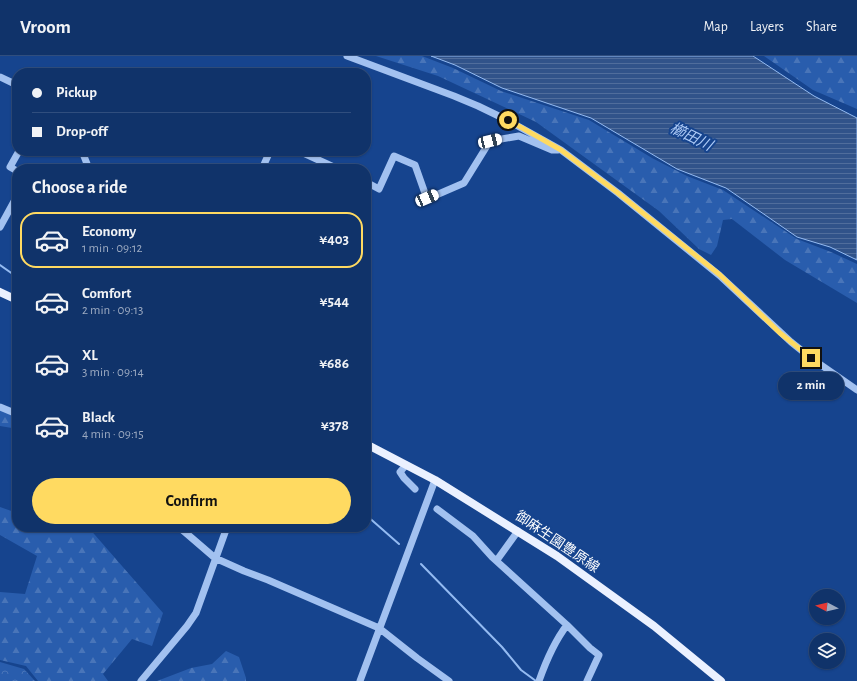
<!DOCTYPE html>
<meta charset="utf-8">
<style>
:root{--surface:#10336a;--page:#1e3f72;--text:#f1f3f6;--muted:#9caac1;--line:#304e7e;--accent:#ffda61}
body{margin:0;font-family:"Alegreya Sans","Noto Sans JP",sans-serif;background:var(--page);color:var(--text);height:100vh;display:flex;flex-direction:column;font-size:15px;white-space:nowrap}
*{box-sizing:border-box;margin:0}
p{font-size:13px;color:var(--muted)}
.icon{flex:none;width:22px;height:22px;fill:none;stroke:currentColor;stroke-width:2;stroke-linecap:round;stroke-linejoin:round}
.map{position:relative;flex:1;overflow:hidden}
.sheet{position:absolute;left:12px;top:108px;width:359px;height:368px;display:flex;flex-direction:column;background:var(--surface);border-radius:16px;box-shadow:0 1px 3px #0004,0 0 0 1px var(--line)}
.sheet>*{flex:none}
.top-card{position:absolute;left:12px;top:12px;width:359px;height:88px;border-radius:16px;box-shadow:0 1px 3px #0004,0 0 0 1px var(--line);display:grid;align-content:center;height:88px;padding:0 20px;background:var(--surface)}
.needle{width:26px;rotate:277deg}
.tools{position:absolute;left:809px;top:533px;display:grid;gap:8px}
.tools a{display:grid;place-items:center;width:36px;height:36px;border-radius:50%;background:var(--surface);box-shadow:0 1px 3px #0004,0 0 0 1px var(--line);font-size:20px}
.end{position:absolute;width:18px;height:18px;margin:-9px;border:5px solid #ffda61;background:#111;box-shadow:0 0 0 2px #111}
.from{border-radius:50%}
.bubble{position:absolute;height:28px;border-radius:14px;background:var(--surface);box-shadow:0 1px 3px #0004,0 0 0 1px var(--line);font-size:13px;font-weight:600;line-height:28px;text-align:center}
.car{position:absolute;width:12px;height:24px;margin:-12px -6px;border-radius:5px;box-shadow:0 0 3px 1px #0007;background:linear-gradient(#fff 24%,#345 0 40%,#fff 0 76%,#345 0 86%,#fff 0)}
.top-card b{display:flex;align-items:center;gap:14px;height:38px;font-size:15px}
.top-card b+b{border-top:1px solid var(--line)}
.top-card i{width:10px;height:10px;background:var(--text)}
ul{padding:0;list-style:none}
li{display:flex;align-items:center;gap:12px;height:56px;margin:0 8px 6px;padding:0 12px;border:2px solid transparent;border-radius:16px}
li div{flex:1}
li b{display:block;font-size:15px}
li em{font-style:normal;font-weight:600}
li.current{border-color:var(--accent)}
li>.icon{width:36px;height:36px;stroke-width:1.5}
h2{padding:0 20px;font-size:18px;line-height:48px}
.primary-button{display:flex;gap:8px;margin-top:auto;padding:8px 20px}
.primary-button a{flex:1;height:46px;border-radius:24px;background:var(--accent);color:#111;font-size:16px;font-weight:600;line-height:46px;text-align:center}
header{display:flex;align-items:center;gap:24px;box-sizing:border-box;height:56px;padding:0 20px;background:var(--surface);border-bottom:1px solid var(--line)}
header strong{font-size:19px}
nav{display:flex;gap:22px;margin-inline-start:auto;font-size:14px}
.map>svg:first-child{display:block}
.forest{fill:url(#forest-firs)}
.park{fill:url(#park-crowns)}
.water{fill:url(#water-rules);stroke:#94bbf2}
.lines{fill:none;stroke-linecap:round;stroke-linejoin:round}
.stream{stroke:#94bbf2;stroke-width:2}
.minor{stroke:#a2c1f0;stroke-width:7}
.major{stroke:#ebf1ff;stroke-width:8}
.route{stroke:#ffda61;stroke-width:5}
.labels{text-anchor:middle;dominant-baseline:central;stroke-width:4;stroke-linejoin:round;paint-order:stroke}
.street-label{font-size:14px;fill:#fff;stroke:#16448e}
.water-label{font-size:15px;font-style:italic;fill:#aecbf7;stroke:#16448e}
</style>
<header>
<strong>Vroom</strong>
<nav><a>Map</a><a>Layers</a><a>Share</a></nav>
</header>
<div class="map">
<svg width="857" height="625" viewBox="0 0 857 625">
<defs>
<pattern id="forest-firs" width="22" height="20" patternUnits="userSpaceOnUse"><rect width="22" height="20" fill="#295dad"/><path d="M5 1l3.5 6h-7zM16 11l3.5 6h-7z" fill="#4975b9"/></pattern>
<pattern id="park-crowns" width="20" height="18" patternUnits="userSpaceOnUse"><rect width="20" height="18" fill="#295dad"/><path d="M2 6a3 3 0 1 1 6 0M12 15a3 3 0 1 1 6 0" fill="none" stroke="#4975b9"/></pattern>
<pattern id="water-rules" width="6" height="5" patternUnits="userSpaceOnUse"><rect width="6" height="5" fill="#31538a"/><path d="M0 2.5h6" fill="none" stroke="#506d9c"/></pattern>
</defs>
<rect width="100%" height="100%" fill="#16448e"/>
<path class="forest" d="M376,0h46l31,12 48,23 88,29 63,38 35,18 36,14 74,49 34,13 26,12v39l-72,-43 -53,-41 -9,1 -6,26 -6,9 -12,-6 -40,-38 -123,-89 -98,-46z
M764,0h93v53l-44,-19z
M0,354l16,4 -4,14 -12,-2z
M0,451l17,6v14h71l75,86 -11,33 -20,-7 -29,35 5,7h-70l-12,-15 -26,-6v-68l25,2 12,-38 -37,-21z
M226,595l13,6 7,21v3h-89l34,-13 21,-4z"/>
<path class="park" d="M0,606l24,7 11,12h-35z"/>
<path class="water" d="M431,0h322l61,40 43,22v142l-27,-13 -33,-10 -71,-49 -49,-19 -86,-51 -89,-30 -47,-23z"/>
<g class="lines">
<path class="stream" d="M0,209l17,12
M366,459l33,29
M421,508l81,83 19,23 15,11"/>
<path class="minor" d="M347,0l107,40 24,10 29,14 54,30 57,43 101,82 72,67 20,16 46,32
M0,21l17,8
M82,95l7,18
M299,95l39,18
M262,113l8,-18
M17,115l-7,-4 9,-16
M366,126l13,7 15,-33 21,9 12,34 37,-16 26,-42 29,-5 33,14h6
M0,171l17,-31
M0,351l17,7
M406,409l-6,7 4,6 11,11
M437,453l36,27 19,21 75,68 23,23 9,7 -12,26
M179,471l36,31 29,13 24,9 111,48 38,30 32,23
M497,504l21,-29
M141,625l46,-55 9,-13 31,-86
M360,625l75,-201
M539,625c7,-20 15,-39 28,-56"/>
<path class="major" d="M0,236l17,8
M366,388l69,36 122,76 97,70 67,55"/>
</g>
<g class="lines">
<path class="route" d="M508,64l53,30 57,43 102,82 60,58 31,25"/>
</g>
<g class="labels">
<g class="street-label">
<text transform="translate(557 486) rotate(34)">御麻生園豊原線</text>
</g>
<g class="water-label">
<text transform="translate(691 81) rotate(26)">櫛田川</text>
</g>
</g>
</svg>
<div class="tools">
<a><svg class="needle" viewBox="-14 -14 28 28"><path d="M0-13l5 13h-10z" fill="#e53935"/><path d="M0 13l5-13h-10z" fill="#9caac1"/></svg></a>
<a><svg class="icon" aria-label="layers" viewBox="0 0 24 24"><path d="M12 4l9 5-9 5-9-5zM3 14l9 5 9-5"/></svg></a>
</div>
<i class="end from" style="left:508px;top:64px"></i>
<i class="end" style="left:811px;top:302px"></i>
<div class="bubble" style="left:778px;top:316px;width:66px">2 min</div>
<i class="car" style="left:490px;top:85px;rotate:77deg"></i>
<i class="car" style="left:427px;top:142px;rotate:67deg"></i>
<div class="top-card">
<b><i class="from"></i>Pickup</b>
<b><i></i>Drop-off</b>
</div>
<section class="sheet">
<h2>Choose a ride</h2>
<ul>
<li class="current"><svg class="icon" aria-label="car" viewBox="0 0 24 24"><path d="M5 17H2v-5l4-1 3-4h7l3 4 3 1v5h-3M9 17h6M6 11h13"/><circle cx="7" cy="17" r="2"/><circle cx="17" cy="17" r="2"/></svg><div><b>Economy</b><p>1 min · 09:12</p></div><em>¥403</em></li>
<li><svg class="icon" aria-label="car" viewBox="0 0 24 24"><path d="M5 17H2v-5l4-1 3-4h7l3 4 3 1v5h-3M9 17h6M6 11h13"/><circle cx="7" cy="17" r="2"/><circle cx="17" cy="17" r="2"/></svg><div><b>Comfort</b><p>2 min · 09:13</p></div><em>¥544</em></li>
<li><svg class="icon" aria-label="car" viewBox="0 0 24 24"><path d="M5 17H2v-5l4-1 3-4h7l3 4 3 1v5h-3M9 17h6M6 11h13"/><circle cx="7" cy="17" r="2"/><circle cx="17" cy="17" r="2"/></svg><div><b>XL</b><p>3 min · 09:14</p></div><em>¥686</em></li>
<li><svg class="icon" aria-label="car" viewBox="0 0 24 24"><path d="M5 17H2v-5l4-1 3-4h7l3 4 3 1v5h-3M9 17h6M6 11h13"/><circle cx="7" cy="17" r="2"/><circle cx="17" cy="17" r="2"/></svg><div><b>Black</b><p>4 min · 09:15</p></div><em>¥378</em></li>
</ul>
<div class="primary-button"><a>Confirm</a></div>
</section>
</div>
